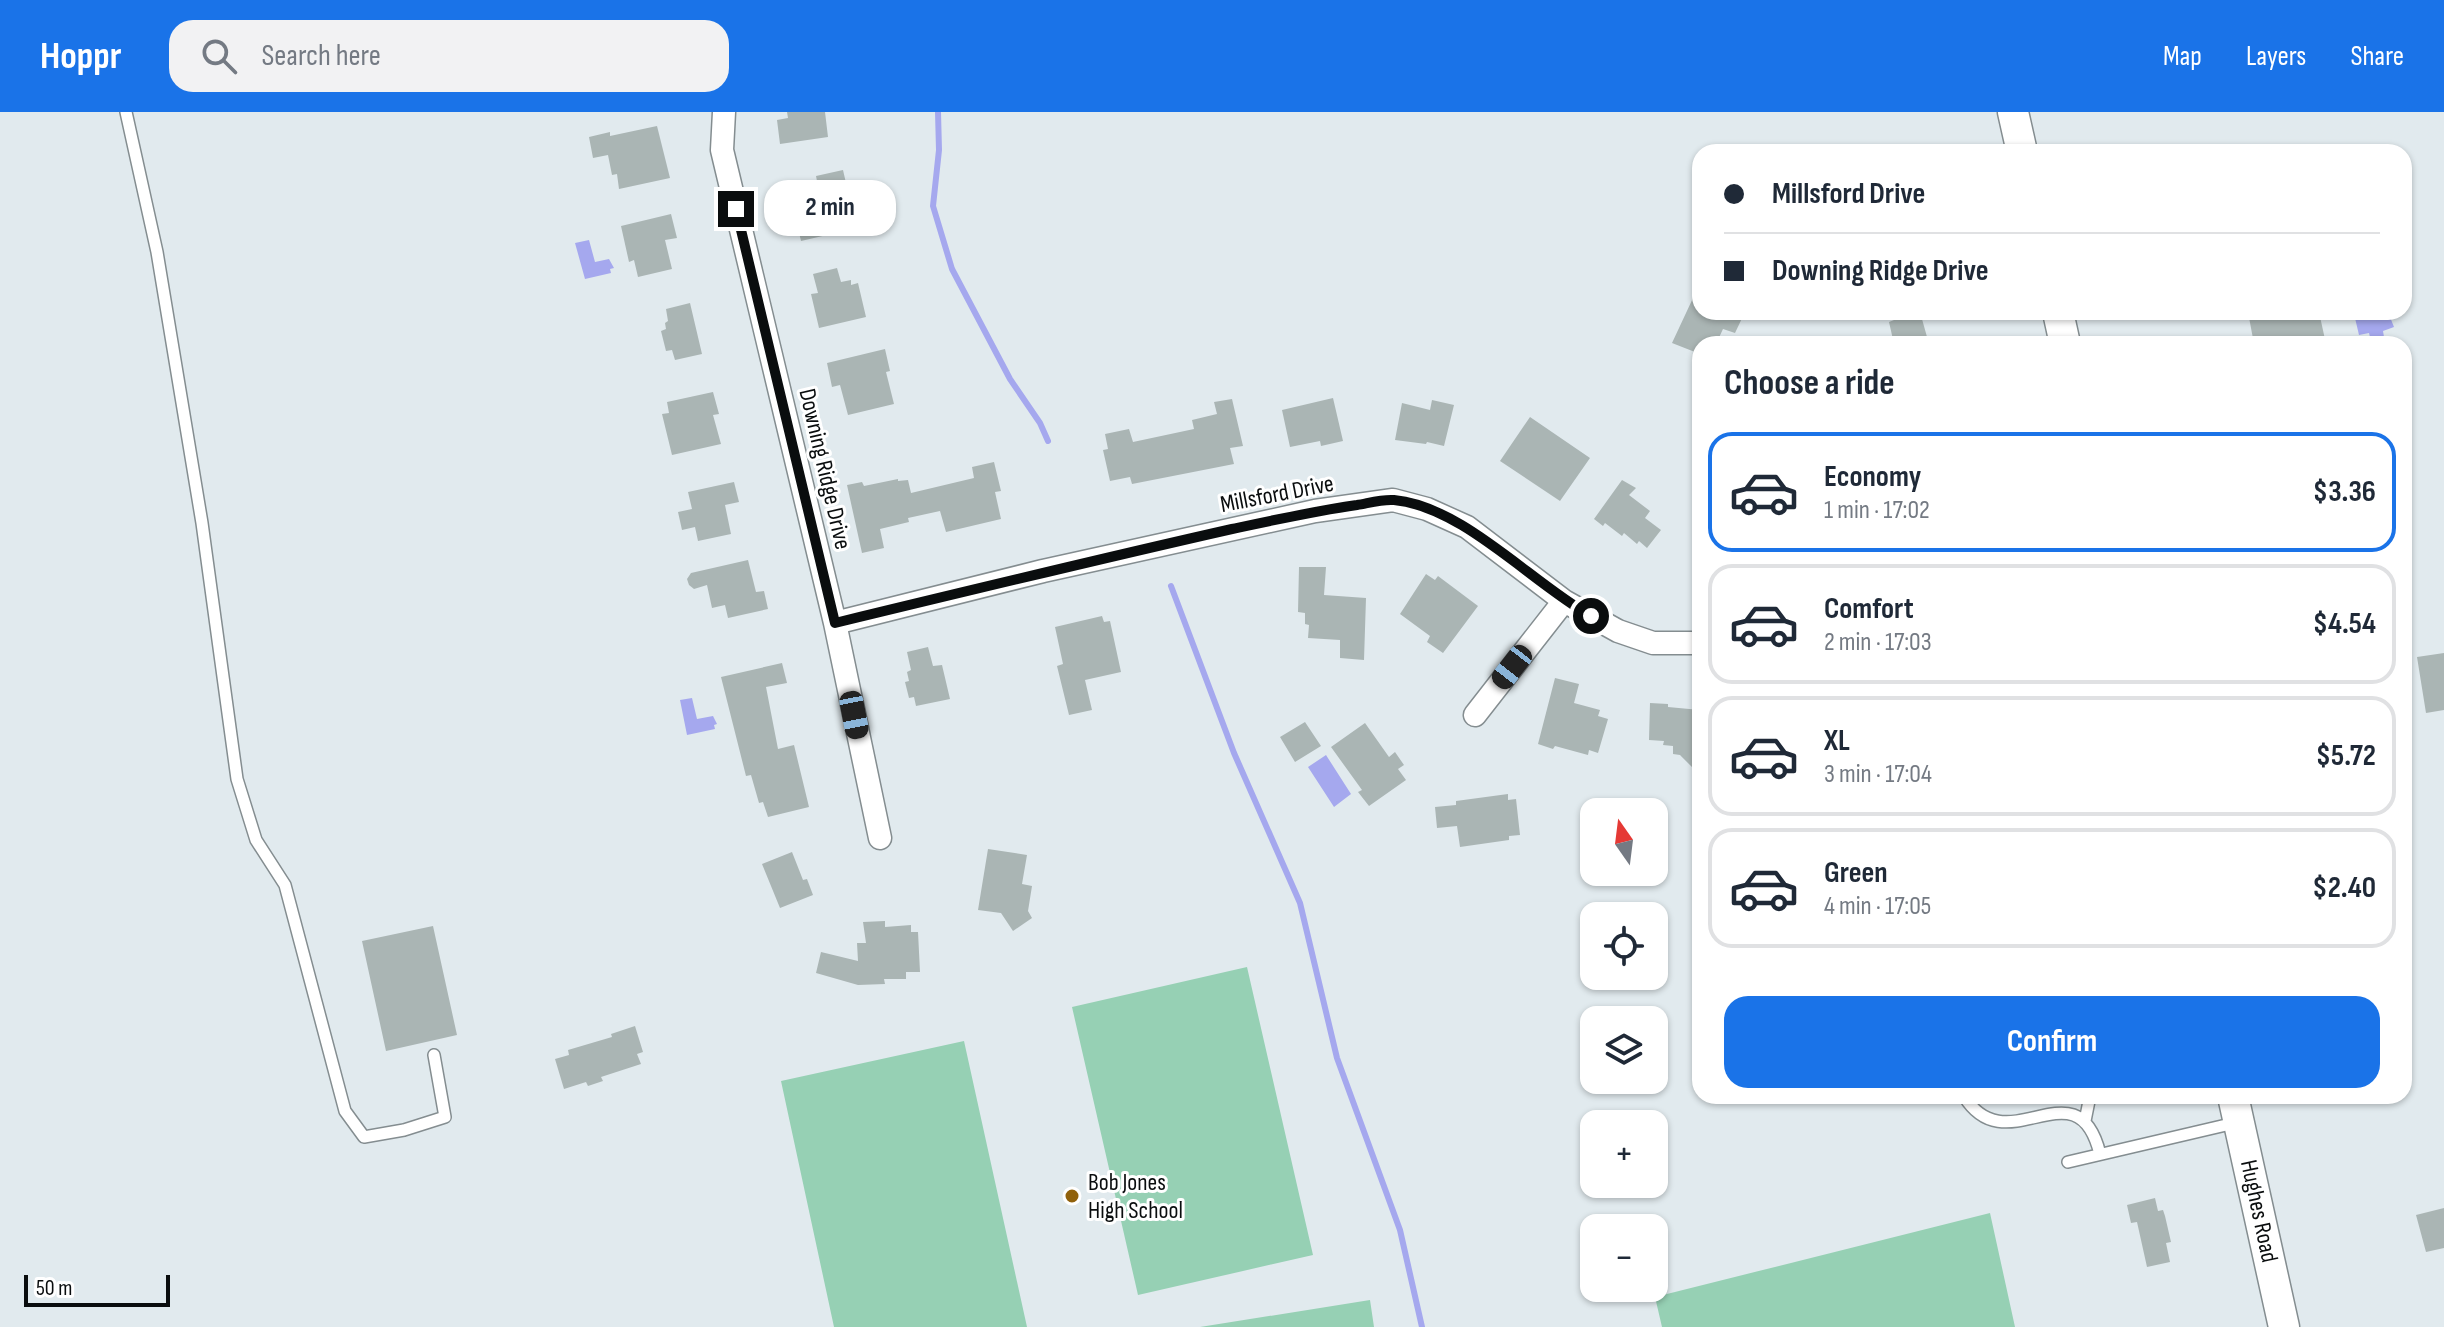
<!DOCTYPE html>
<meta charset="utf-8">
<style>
:root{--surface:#fff;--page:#f2f2f3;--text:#1f2937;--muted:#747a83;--line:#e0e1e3;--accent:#1a73e8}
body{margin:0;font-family:"Sofia Sans Condensed",sans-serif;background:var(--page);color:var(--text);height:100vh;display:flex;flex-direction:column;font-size:30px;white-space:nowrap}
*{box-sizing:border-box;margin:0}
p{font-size:26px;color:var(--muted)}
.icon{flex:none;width:44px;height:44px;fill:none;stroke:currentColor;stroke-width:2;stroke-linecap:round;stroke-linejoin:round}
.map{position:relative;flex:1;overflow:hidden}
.drawer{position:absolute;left:1692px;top:224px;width:720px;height:768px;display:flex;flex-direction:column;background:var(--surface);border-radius:24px;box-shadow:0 2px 6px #0004}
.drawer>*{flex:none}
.hud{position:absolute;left:1692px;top:32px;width:720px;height:176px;border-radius:24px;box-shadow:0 2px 6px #0004;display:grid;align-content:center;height:176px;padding:0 32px;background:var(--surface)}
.needle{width:52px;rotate:346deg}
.fabs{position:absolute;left:1580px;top:686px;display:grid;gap:16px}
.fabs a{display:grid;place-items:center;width:88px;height:88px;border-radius:16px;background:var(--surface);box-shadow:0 2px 6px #0004;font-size:40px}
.scale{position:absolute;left:24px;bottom:20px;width:146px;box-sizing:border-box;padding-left:8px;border:4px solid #0a0d0e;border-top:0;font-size:22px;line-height:28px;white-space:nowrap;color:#0a0d0e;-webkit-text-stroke:6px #fff;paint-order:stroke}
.end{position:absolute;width:36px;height:36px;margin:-18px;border:10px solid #0a0d0e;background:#fff;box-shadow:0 0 0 4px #fff}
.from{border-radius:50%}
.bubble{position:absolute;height:56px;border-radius:24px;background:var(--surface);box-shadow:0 2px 6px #0004;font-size:26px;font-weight:700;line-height:56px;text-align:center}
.car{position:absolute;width:24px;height:48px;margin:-24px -12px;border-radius:10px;box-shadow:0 0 6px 2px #0007;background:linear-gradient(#222 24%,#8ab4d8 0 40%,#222 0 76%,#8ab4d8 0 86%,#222 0)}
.hud b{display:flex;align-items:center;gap:28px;height:76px;font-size:30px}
.hud b+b{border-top:2px solid var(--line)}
.hud i{width:20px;height:20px;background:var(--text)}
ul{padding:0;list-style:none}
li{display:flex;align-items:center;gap:24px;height:120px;margin:0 16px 12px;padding:0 16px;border:4px solid var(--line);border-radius:24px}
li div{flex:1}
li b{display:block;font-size:30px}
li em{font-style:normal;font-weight:700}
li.on{border-color:var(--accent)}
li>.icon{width:72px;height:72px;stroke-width:1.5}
h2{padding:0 32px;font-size:36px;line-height:96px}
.action{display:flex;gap:16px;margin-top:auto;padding:16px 32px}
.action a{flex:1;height:92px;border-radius:24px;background:var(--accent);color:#fff;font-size:32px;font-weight:700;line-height:92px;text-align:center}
header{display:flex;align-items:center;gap:48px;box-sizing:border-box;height:112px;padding:0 40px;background:var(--accent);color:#fff}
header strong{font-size:38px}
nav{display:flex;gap:44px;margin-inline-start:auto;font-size:28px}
.search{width:560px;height:72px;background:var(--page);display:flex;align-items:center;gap:20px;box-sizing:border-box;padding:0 28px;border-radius:24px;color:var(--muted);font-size:30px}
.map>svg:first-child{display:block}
.green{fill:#96d0b4}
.water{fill:#a5a8ee}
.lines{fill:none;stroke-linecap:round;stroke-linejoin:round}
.stream{stroke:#a5a8ee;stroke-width:6}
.building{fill:#aab5b4}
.lane-casing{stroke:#848d90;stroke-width:14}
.street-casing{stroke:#848d90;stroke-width:25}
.secondary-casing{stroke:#848d90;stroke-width:33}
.lane{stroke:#fff;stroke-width:11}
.street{stroke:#fff;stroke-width:22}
.secondary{stroke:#fff;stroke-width:30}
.route{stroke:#0a0d0e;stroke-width:10}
.poi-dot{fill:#90610b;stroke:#fff;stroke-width:3}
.labels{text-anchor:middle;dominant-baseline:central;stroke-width:6;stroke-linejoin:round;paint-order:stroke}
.street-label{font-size:24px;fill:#0a0d0e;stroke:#fff}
.poi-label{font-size:24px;fill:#0a0d0e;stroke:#fff;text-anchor:start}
</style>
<header>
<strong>Hoppr</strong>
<div class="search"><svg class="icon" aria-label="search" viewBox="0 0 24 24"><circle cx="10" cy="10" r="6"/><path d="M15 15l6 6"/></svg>Search here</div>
<nav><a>Map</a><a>Layers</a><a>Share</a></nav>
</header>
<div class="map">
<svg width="2444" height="1215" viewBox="0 0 2444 1215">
<rect width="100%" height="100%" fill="#e1eaee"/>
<path class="green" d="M1247,855l66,288 -175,40 -66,-288z
M964,929l63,286h-193l-53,-246z
M1990,1101l25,114h-353l-7,-30z
M1370,1188l4,27h-174z"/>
<path class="water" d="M589,128l6,22 14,-3 5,9 -4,1 1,4 -26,6 -10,-36z
M2382,200h6l6,15 -11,4 1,6 -13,4 -2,-8 -10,2 -4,-17z
M692,586l5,21 16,-3 4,8 -3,1 1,4 -28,6 -7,-35z
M1326,643l25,39 -17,13 -26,-40z"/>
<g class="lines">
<path class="stream" d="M938,0l1,38 -6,56 19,63 58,110 30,44 8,18
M1171,474l63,167 66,150 37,155 63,172 22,97"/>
</g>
<path class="building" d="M787,0h38l3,25 -48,7 -3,-24 11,-2z
M657,14l13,52 -51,11 -2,-15 -5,1 -4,-20 -15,3 -4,-21 21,-5v4z
M843,58l6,26 34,-1 1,7 -31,8 4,18 -56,13 -5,-21 19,-5 -6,-27 9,-2 -2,-10z
M671,102l6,24 -12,2 7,29 -34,8 -4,-17 -5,2 -8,-36z
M837,156l4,14 10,-2v5l7,-2 8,34 -47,11 -8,-34 7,-1 -5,-19z
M1700,171v29h45l-10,21 -12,-4 -7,15h-16v10l-28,-11z
M690,191l12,51 -27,6 -3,-10 -6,1 -5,-20 5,-2 -1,-6 3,-2 -2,-12z
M1892,200h28l9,32h-35l-5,-22 5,-2z
M2248,200h71l7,32h-72z
M885,237l5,22 -4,1 8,32 -46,11 -8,-30 -8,2 -5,-24z
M713,280l6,22 -6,1 8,29 -49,11 -10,-41 7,-1 -2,-11z
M1333,286l10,43 -22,5 -1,-5 -30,6 -8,-37z
M1232,287l11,47 -13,2 4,16 -102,20 -2,-7 -20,4 -7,-31 5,-1 -3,-15 24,-5 4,13 61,-13 -2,-9 25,-6 -3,-12z
M1432,288l22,5 -10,41 -17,-4 -1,2 -31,-4 7,-37 28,7z
M1530,305l60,41 -30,43 -60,-40z
M994,350l7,29 -6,1 6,27 -55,13 -6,-21 -32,7 1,4 -29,7 4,19 -22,5 -15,-68 15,-3 2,4 34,-7v2l10,-1 3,13 63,-15 -2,-11z
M1622,368l14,8 -7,7 21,16 -5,7 16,12 -14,18 -8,-7 -2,3 -13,-11 -2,3 -17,-13 -2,3 -9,-7z
M734,370l5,20 -14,3 6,29 -33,7 -3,-14 -13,3 -4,-18 14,-3 -4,-17z
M748,448l8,32 8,-1 4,18 -40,9 -3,-13 -13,3 -5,-23 -13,4 -5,-4 -2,-6 4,-6z
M1299,455h27l-2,28 42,3 -2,62 -24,-2v-18l-32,-2 1,-13 -4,-1v-11l-7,-1z
M1426,462l9,6 3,-4 40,30 -35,47 -16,-11 3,-6 -30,-22z
M1102,504l2,6 6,-1 11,51 -36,8 7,30 -23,5 -12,-49 6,-2 -8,-37z
M928,535l5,19 9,-1 8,34 -34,7 -2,-9 -5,1 -4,-16 4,-1 -2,-9 4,-2 -4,-18z
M2444,541v57l-18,3 -9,-56z
M782,551l5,20 -21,4 12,62 16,-4 15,62 -41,10 -5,-15 -4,1 -8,-28 -5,1 -25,-99z
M1555,566l24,6 -5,19 26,7 -2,6 10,3 -10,34 -9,-3 -1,5 -33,-9 -2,3 -15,-5z
M1650,591l18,1v3l32,3 -2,63 -18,-18 -7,-1v-8l-10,-1 1,-4 -15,-1z
M1305,610l16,24 -26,16 -15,-25z
M1365,611l24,34 6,-5 9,13 -6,4 8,11 -37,26 -11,-14 4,-2 -31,-43z
M1508,682v6l8,-1 4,36 -11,1v4l-49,7 -3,-21 -20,2 -2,-21 21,-2v-4z
M988,737l39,6 -5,29 10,2 -4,25 4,7 -19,13 -12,-18 -23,-3z
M792,740l11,28 4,-1 6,16 -33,13 -18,-44z
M885,809v6l26,-2v7h7l2,40h-14v7h-22l1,5 -27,1 -42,-12 5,-21 37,9 -1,-18h9l-3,-21z
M433,814l24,109 -71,16 -24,-110z
M635,914l8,26 -6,2 4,10 -40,13 2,4 -15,5 -2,-4 -22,7 -9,-30 14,-4 -1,-5 44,-13 -1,-3z
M2155,1086l3,13 5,-1 2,6 6,26 -5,1 4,19 -23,5 -10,-45 -6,1 -4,-18z
M2444,1096v40l-18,4 -10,-37z"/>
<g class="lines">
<defs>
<path id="lane" d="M126,0l31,140 45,271 35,256 19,61 29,45 60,226 19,26 40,-7 41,-13 -11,-62
M1964,984c43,70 113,-35 136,58
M2085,1009l5,-25
M2068,1050l171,-40"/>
<path id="street" d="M724,0l-2,38 113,473 45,215
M835,511l208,-52 272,-60 78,-11 34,9 40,18 97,74 54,30 35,12h47
M1475,603l89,-114"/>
<path id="secondary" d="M2013,0l9,40
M2058,200l7,32
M2233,984l51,231"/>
</defs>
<use href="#lane" class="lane-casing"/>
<use href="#street" class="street-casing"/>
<use href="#secondary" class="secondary-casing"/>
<use href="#lane" class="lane"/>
<use href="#street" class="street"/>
<use href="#secondary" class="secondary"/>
</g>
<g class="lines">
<path class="route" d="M736,97l99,414c132,-32 264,-64 397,-94 42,-9 83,-18 125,-24 12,-2 25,-6 37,-5 68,6 138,83 197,116"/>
</g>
<circle class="poi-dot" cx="1072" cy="1084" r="8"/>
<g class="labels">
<g class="street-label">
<text transform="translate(825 357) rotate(77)">Downing Ridge Drive</text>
<text transform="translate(1277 382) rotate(-11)">Millsford Drive</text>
<text transform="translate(2259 1099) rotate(78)">Hughes Road</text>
</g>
<g class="poi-label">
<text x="1088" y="1070">Bob Jones<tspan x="1088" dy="28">High School</tspan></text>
</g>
</g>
</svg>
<div class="fabs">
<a><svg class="needle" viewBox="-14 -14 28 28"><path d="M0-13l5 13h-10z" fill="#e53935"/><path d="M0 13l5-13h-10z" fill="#747a83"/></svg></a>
<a><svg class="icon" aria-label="locate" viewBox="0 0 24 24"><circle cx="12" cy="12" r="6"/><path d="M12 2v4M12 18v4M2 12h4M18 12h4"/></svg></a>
<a><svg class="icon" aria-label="layers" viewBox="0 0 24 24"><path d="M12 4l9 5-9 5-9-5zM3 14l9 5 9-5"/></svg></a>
<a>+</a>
<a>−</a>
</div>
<div class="scale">50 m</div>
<i class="end from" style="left:1591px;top:504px"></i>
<i class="end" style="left:736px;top:97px"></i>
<div class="bubble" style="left:764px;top:68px;width:132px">2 min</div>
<i class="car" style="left:1512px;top:555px;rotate:218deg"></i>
<i class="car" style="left:854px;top:603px;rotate:169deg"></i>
<div class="hud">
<b><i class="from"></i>Millsford Drive</b>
<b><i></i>Downing Ridge Drive</b>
</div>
<section class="drawer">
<h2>Choose a ride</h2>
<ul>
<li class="on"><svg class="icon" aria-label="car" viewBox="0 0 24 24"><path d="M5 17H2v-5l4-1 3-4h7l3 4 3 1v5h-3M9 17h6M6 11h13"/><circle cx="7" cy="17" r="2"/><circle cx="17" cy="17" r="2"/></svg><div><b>Economy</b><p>1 min · 17:02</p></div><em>$3.36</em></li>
<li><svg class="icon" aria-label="car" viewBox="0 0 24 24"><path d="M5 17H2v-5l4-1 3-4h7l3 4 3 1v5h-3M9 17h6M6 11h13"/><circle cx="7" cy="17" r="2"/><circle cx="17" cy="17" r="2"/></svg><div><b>Comfort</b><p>2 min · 17:03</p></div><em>$4.54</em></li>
<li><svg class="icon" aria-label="car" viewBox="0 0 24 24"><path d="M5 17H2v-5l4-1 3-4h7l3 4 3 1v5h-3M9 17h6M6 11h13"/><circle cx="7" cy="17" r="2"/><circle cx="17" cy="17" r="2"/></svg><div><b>XL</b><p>3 min · 17:04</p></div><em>$5.72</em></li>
<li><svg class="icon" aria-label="car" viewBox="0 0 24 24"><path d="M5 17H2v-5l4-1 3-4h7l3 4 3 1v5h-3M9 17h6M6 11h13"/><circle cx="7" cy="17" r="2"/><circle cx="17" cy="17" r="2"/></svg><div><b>Green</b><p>4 min · 17:05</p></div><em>$2.40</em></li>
</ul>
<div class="action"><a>Confirm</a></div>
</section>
</div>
